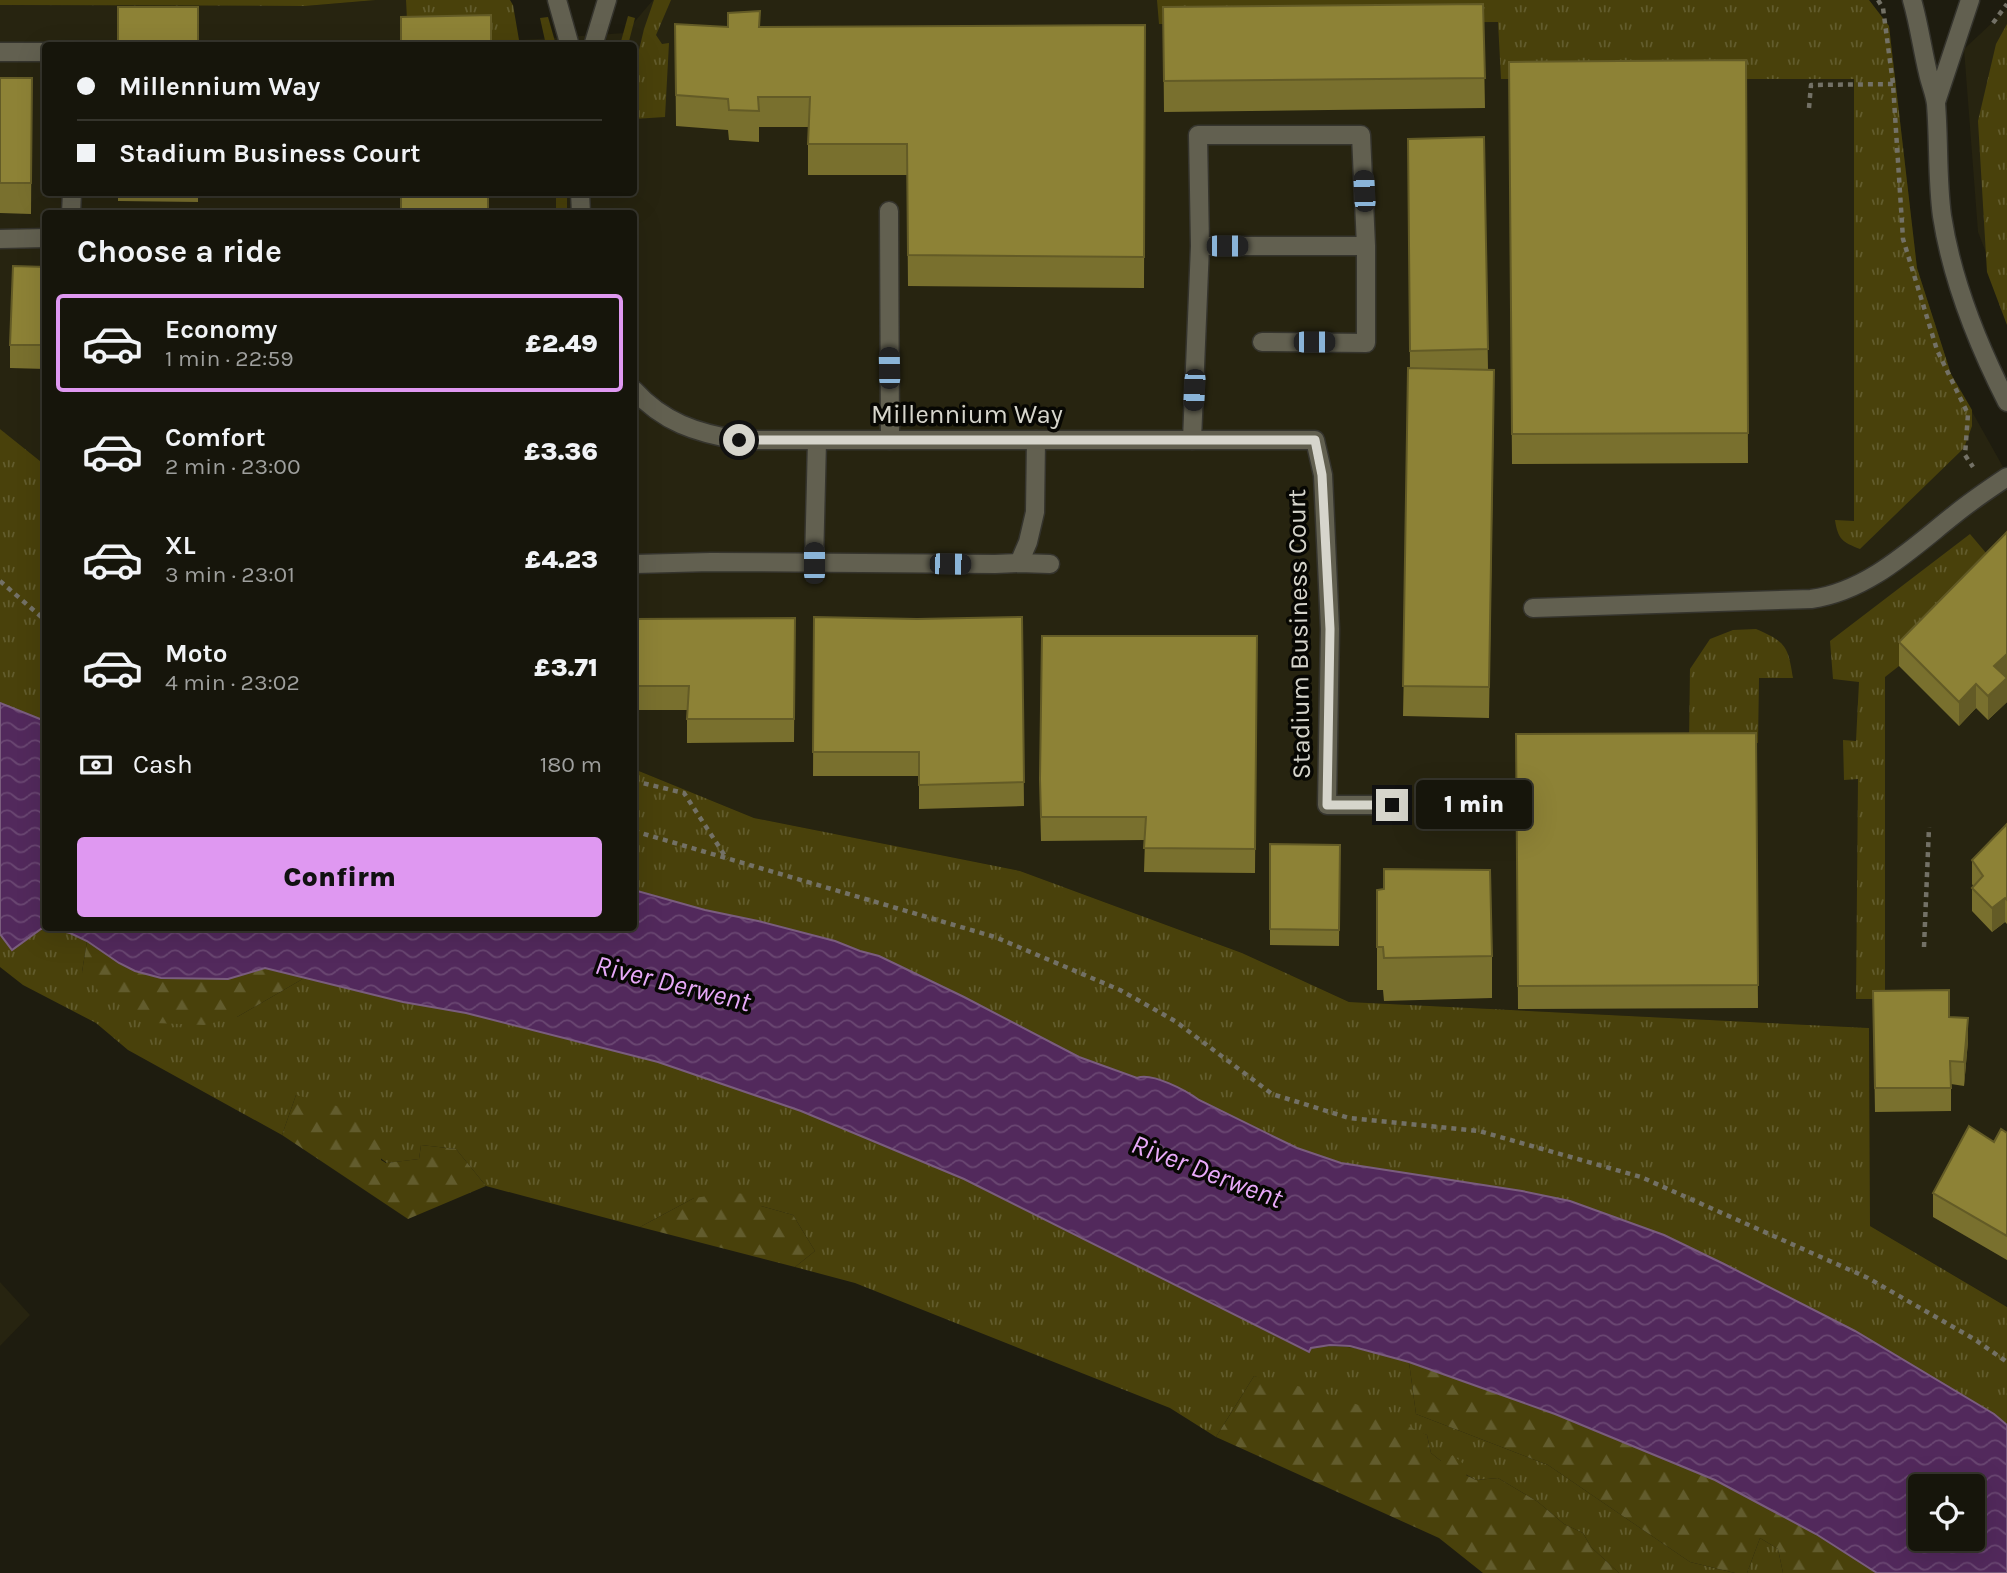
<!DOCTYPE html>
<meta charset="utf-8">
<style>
:root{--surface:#16150b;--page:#1f1e14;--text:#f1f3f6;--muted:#9e9f9d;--line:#35342c;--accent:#df98f1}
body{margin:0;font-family:Karla,sans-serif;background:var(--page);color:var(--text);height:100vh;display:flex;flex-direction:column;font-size:26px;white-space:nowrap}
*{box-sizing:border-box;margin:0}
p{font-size:23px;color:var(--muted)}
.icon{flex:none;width:38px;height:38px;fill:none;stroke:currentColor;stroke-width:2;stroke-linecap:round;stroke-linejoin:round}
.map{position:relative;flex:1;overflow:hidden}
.details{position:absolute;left:42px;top:210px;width:595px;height:721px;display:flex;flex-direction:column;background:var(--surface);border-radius:7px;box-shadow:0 7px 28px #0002,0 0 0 2px var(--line)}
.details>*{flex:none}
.hud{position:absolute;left:42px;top:42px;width:595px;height:154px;border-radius:7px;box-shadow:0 7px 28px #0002,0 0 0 2px var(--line);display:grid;align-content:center;height:154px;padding:0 35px;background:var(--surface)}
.tools{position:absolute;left:1908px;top:1474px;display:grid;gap:14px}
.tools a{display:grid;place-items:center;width:77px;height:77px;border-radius:7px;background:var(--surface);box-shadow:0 7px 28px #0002,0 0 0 2px var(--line);font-size:35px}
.end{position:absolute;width:32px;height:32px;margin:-16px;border:9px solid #d6d5cc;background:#111;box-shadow:0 0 0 4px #111}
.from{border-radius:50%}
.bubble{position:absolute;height:49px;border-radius:7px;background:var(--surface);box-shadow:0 7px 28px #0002,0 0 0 2px var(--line);font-size:23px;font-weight:800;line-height:49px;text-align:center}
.car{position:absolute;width:21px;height:42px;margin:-21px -10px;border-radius:9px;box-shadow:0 0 5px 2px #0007;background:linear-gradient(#222 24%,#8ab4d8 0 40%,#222 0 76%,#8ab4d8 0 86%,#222 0)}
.hud b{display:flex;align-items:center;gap:24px;height:66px;font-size:26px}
.hud b+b{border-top:2px solid var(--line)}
.hud i{width:18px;height:18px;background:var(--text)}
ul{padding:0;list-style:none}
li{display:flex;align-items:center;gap:21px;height:98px;margin:0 14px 10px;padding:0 21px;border:4px solid transparent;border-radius:7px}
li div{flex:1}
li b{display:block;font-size:26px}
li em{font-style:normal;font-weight:800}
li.current{border-color:var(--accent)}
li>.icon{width:63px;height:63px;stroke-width:1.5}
h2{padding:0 35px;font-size:32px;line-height:84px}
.pay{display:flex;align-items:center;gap:18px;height:77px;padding:0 35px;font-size:26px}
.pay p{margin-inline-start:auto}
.action{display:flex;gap:14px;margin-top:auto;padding:14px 35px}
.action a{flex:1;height:80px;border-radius:7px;background:var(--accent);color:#111;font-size:28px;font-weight:800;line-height:80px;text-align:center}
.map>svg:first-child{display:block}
.built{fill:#272410}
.grass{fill:url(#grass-tufts)}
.forest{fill:url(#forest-firs)}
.water{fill:url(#water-waves);stroke:#7a5d7e;stroke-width:2;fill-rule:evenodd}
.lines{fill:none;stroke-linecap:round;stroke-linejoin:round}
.service-casing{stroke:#35342d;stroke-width:21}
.minor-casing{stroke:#35342d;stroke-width:21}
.path{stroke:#737166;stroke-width:4.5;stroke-dasharray:5 5;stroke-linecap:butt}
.service{stroke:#626050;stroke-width:18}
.minor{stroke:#626050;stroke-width:18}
.wall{fill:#79702e}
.shaded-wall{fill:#635b26}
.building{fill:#8d8236;stroke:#635b26;stroke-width:2}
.route{stroke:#d6d5cc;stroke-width:9}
.labels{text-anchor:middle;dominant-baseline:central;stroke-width:7;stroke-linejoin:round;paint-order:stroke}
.street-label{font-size:26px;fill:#d6d5cc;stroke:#070703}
.water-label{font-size:28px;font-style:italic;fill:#e8a9f9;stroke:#070703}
</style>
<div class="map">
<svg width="2007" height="1573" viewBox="0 0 2007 1573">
<defs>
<pattern id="grass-tufts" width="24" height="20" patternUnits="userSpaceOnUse" patternTransform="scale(1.75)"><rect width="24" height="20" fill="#49410b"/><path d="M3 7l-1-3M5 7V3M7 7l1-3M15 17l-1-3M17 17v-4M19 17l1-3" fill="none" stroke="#625c2d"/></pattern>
<pattern id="forest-firs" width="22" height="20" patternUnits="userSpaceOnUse" patternTransform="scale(1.75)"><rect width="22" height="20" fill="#49410b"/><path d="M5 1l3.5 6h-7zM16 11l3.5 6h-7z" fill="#625c2d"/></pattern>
<pattern id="water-waves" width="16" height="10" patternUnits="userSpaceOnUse" patternTransform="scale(1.75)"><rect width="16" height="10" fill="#52295c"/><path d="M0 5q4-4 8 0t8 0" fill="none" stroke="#6a4772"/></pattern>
</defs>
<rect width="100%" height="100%" fill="#1e1c0f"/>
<path class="built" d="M376,0h30l2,45 -362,1v146h588v-146l-185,-1 176,-12 28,-33h1216l20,26 28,242 34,106 56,100v833l-137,-81 -1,-198 -520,-26 -107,-49 -222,-82 -266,-53 -120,-49v-555h-588l-1,251 -45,-36v-424l305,1z
M2007,9v298l-29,-75 -14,-183z
M0,1282l30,33 -30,31z"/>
<path class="grass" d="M0,0h376l-71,6 -305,-1z
M406,0h104l3,5 6,35 -70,5h-41z
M654,0h17l-15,35 6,9 7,-1 -4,74 -31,2v-48l10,-42z
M1157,0h712l20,26 28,242 34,106 21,36v16l-8,22 -104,101c-18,-7 -22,-10 -25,-29l19,1v-442h-353l-3,-57 -339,2z
M628,16l7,2 -7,27h-8z
M548,17l8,28h-10l-6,-27z
M2007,24v301l-20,-53 -9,-151 18,-77z
M556,193h11v20h-11z
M0,429l45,36v256l-45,-18z
M1970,534l27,32 -98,100 -14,11v322h-29l2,-220 -14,1 -1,-40 13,1 3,-59 -26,-3 -3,-38z
M1756,629c30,13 32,17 37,49h-34l-1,65h-69l1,-74 20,-30 23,-9z
M634,769l120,49 266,53 222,82 107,49 520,26 1,198 137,81v118l-13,-11 -270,-150 -60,-29 -94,-34 -48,-10 -181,-28 -44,-15 -98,-48c-17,-13 -36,-19 -57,-24l-5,2 -58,-21 -115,-60 -85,-41 -19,-5 -25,-10 -77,-20 -53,-11 -71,-20z
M49,928l21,5 17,8 -5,31 155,45 69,-40 97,25 63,11 42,10 150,39 143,49 163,68 344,172 2,-3c38,-6 63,4 99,14l7,52 132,51 142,97 45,11h-116l-28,-26 -8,-14 -19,-9 -26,-22 -40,-24 -22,2 -35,-19 -10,-8 -4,-18 -173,-59 -38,61 -46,-29 -315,-125 -60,-16 20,-16 -22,-36 -32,-9 -67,-8 -54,29 -154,-41 -30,-37 -35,-4 -2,14 -32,4 -91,-68 -14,40 -154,-85 -32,-27 -73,-38 -23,-18v-33l12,16 29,-21z
M1760,1538l18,11 5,24h-36z"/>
<path class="forest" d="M87,941l32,22 16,8 26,7 67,1 37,-11 41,9 -69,40 -33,8 -49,-2 -52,-27 -21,-24z
M296,1095l41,11 45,30 -1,24 5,3 33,-4 2,-14 35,4 30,37 -78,33 -126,-84z
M729,1193l23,1 9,12 32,9 22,36 -20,16 -155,-40 54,-29z
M1409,1362l146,52 160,66 101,54 61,39h-94l-5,-24 -18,-11 -13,35h-12l-45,-11 -142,-97 -132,-51z
M1254,1376l61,14 61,21 51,24 4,18 10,8 12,-6 14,12 -1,8 10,5 22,-2 40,24 26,22 19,9 8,14 28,26h-136l-44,-35 -223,-101z"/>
<path class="water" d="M0,703l45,18 1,207h588v-38l71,20 53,11 77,20 25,10 19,5 85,41 115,60 58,21c15,-6 50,13 62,22l98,48 44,15 181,28 48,10 94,34 60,29 131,67 139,83 13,11v148h-130l-61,-39 -101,-54 -160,-66 -146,-52 -59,-16 -20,-1 -19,3 -2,4 -345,-173 -163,-68 -143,-49 -192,-49 -63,-11 -138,-34 -37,11 -67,-1 -26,-7 -16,-8 -32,-22 -17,-8 -21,-5 -8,1 -29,21 -12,-16zM1920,1486h52v52h-52z"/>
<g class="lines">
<defs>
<path id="service" d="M0,52h46
M889,211l1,229
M71,214l1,-22
M1262,342l104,1v-97
M1192,440l8,-194 -2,-111h163l5,111h-166
M814,563l3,-122
M1019,563l31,1
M635,564l76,-2 284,2 24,-1 9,-21 7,-30 1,-72
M1533,608l278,-9c57,-8 100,-50 143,-84 17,-14 35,-26 53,-38"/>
<path id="minor" d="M557,0l13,46
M1912,0c7,24 10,48 16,73 2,10 7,21 8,31 3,37 1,75 6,112 10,65 35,127 65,186
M593,46l14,-46
M1936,102l34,-102
M580,192l1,22
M0,239l46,-1
M634,390c29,32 62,43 105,50h576l8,35 7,154 -3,176h65"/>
</defs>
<use href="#service" class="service-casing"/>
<use href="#minor" class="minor-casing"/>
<path class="path" d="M1878,0l5,8 10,76 10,155 34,111 31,64 -3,41 8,12
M1993,23l14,-19
M1809,108l2,-23 84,-1
M0,581l46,40
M634,781l50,12 43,66
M634,831l361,106 125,53 55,31 97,73 77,24 130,13 162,46 227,101 106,61 33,23
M1924,947l5,-120"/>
<use href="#service" class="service"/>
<use href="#minor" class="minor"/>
</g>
<path class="wall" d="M1483,4l2,104 -321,4 -1,-105z
M675,24l53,3h32l385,-2 -1,263 -236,-2 -1,-111h-99v-48h-49v15l-30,-2 -1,-10 -52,-4z
M1746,60l2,403 -236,1 -3,-402z
M0,78h32l-1,136 -31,-1z
M1484,137l4,232 6,31 -5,318 -86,-2 7,-348 -2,-229z
M118,192h80v10l-80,-1z
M46,267v102l-36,-1v-23z
M2007,532v170l-19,18 -12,-12 -17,18 -60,-60v-24z
M814,617l103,2 105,-2 2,189 -105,3v-33h-106z
M795,618l-1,124 -107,1v-33h-53v-91z
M1042,636h215l-2,237 -111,-1 1,-32 -104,1 -1,-38z
M1756,733l2,275 -240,1 -2,-275z
M2007,824v100l-2,-2 -13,10 -20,-21v-23l1,-2 -1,-2v-24z
M1270,844l70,1 -1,101 -69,-1z
M1377,890l115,66v42l-108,3 -1,-11h-6z
M1873,991l76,26 19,24 -4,45 -13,-2v27l-76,1z
M2007,1133v127l-74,-43v-24l61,-51z"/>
<path class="shaded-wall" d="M2007,654v23l-13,13v-24z
M2007,678v24l-19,18v-24z
M1976,684v24l-17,18v-24z
M2005,898v24l-13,10v-24z
M1968,1018v23l-4,45v-24z"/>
<path class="building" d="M1483,4l2,74 -321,3 -1,-74z
M118,7h80v39h-80z
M760,11l-1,16 386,-2 -1,232 -236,-2 -1,-111h-99l2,-47h-52l1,14 -30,-1 -1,-11 -52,-4 -1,-71 53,3v-14z
M491,15v31h-90v-29z
M1746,60l2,373 -236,1 -3,-372z
M0,78h32l-1,105h-31z
M1484,137l4,212 -78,2 -2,-212z
M401,192h87v22h-87z
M13,266l33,1v78h-36z
M1408,368l86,2 -5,317 -86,-1z
M2007,532v122l-13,12 13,12 -19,18 -12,-12 -17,18 -60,-60z
M814,617l103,2 105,-2 2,165 -105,3v-33h-106z
M795,618l-1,101h-107l2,-33h-55v-67z
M1042,636h215l-2,213 -111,-1 2,-31h-105l-1,-38z
M1756,733l2,252 -240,1 -2,-252z
M2007,824v76l-2,-2 -13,10 -20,-20 11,-12 -11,-16z
M1270,844l70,1 -1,85 -69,-1z
M1384,869l106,1 2,86 -108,2 -1,-11h-6v-57l7,-1z
M1949,990v27l19,1 -4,44 -14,-1 1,27h-76l-2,-97z
M1969,1126l25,16 7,-13 6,4v103l-74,-43z"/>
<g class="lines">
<path class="route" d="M739,440h576l7,35 8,154 -3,176h65"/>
</g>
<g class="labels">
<g class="street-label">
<text x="967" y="414">Millennium Way</text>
<text transform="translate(1299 634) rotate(-91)">Stadium Business Court</text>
</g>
<g class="water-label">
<text transform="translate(673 983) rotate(14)">River Derwent</text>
<text transform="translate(1207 1171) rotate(21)">River Derwent</text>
</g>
</g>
</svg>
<div class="tools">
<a><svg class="icon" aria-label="locate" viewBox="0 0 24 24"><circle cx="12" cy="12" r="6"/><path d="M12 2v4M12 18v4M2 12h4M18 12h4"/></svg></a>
</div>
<i class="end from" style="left:739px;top:440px"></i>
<i class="end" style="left:1392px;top:805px"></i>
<div class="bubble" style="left:1416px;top:780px;width:116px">1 min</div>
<i class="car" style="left:1364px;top:191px;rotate:357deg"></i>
<i class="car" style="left:1227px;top:246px;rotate:90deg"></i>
<i class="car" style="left:1314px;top:342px;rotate:90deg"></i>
<i class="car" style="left:889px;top:368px;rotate:359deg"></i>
<i class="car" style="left:1194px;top:390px;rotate:183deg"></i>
<i class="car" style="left:814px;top:563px;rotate:0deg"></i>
<i class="car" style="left:950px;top:564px;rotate:91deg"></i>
<div class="hud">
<b><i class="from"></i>Millennium Way</b>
<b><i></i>Stadium Business Court</b>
</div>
<section class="details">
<h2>Choose a ride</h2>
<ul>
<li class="current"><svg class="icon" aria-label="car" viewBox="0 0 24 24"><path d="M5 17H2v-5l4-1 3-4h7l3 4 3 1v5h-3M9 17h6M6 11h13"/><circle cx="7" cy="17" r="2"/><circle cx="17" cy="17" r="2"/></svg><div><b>Economy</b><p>1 min · 22:59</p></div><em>£2.49</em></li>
<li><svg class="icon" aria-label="car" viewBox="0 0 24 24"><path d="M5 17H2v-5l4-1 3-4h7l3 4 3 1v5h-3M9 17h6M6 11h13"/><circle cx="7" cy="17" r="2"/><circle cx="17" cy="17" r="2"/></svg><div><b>Comfort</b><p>2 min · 23:00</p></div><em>£3.36</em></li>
<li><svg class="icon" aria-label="car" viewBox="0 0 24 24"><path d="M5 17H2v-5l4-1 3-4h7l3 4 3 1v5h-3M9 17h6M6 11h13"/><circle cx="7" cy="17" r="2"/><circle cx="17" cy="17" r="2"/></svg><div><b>XL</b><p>3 min · 23:01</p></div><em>£4.23</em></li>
<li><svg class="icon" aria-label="car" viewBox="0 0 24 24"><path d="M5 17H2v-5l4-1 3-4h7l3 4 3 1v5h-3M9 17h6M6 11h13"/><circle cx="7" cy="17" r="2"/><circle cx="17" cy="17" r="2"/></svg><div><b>Moto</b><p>4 min · 23:02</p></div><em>£3.71</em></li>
</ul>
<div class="pay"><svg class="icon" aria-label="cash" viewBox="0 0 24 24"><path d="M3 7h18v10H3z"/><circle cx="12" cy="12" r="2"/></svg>Cash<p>180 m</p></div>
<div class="action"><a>Confirm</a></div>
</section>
</div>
